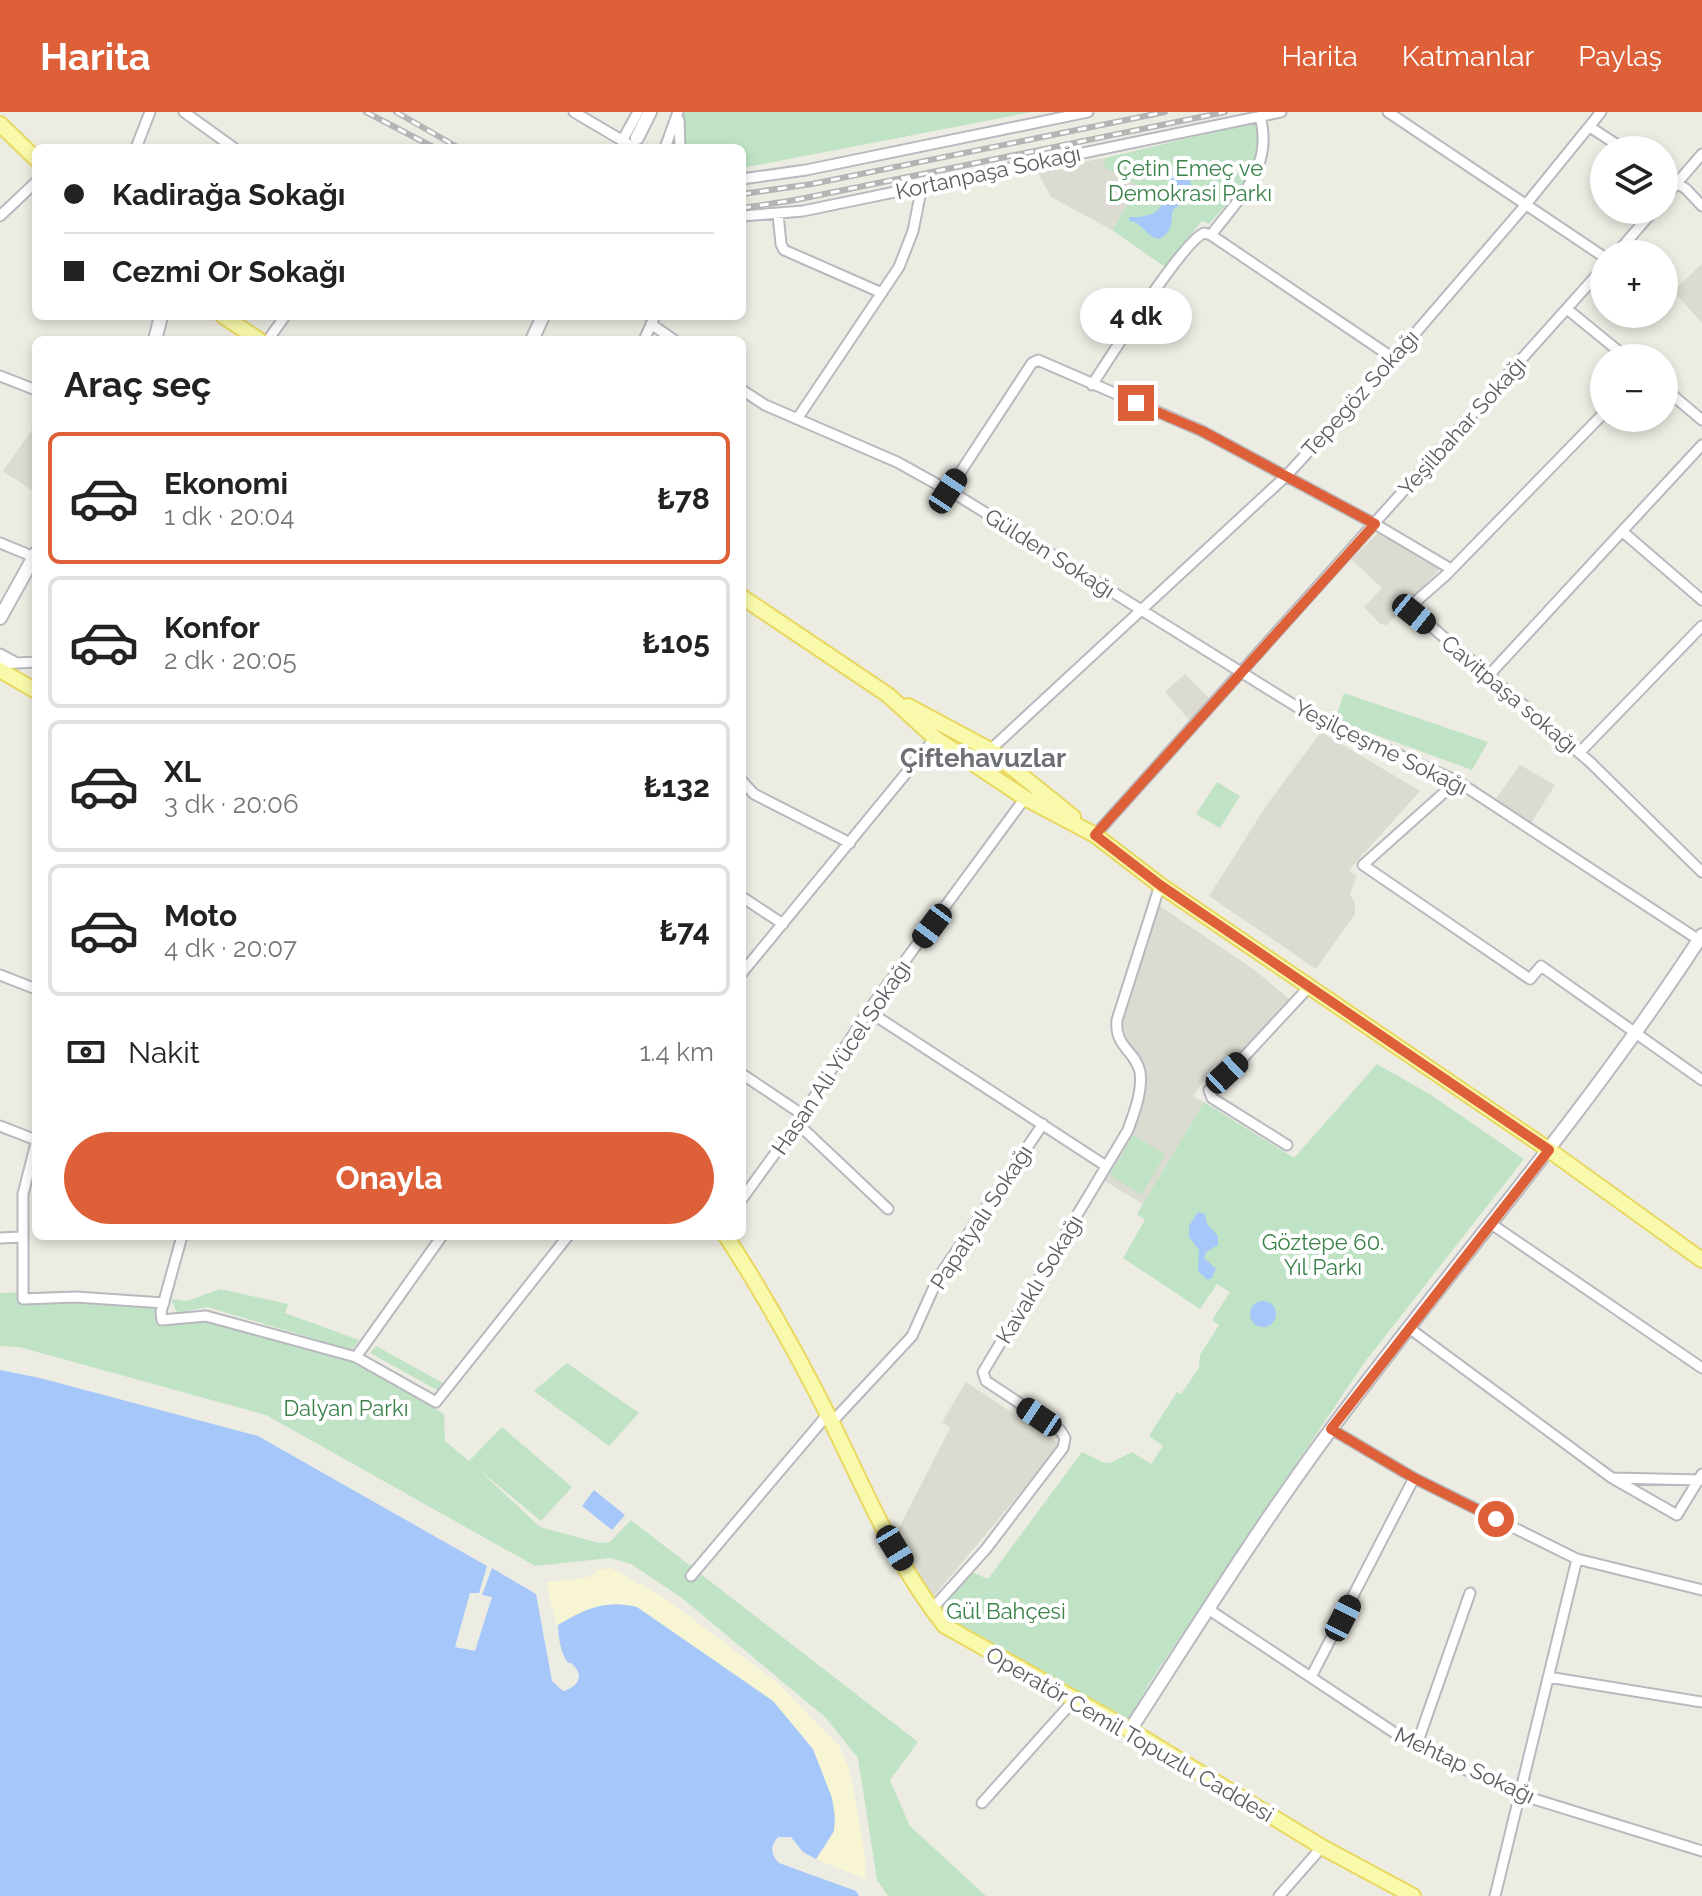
<!DOCTYPE html>
<html lang="tr">
<meta charset="utf-8">
<style>
:root{--surface:#fff;--page:#f2f2f2;--text:#222;--muted:#767676;--line:#e0e0e0;--accent:#dd6038}
body{margin:0;font-family:Raleway,sans-serif;background:var(--page);color:var(--text);height:100vh;display:flex;flex-direction:column;font-size:30px;white-space:nowrap}
*{box-sizing:border-box;margin:0}
p{font-size:26px;color:var(--muted)}
.icon{flex:none;width:44px;height:44px;fill:none;stroke:currentColor;stroke-width:2;stroke-linecap:round;stroke-linejoin:round}
.map{position:relative;flex:1;overflow:hidden}
.drawer{position:absolute;left:32px;top:224px;width:714px;height:904px;display:flex;flex-direction:column;background:var(--surface);border-radius:12px;box-shadow:0 4px 12px #0003}
.drawer>*{flex:none}
.guide{position:absolute;left:32px;top:32px;width:714px;height:176px;border-radius:12px;box-shadow:0 4px 12px #0003;display:grid;align-content:center;height:176px;padding:0 32px;background:var(--surface)}
.fabs{position:absolute;left:1590px;top:24px;display:grid;gap:16px}
.fabs a{display:grid;place-items:center;width:88px;height:88px;border-radius:50%;background:var(--surface);box-shadow:0 4px 12px #0003;font-size:40px}
.end{position:absolute;width:36px;height:36px;margin:-18px;border:10px solid #dd6038;background:#fff;box-shadow:0 0 0 4px #fff}
.from{border-radius:50%}
.bubble{position:absolute;height:56px;border-radius:28px;background:var(--surface);box-shadow:0 4px 12px #0003;font-size:26px;font-weight:700;line-height:56px;text-align:center}
.car{position:absolute;width:24px;height:48px;margin:-24px -12px;border-radius:10px;box-shadow:0 0 6px 2px #0007;background:linear-gradient(#222 24%,#8ab4d8 0 40%,#222 0 76%,#8ab4d8 0 86%,#222 0)}
.guide b{display:flex;align-items:center;gap:28px;height:76px;font-size:30px}
.guide b+b{border-top:2px solid var(--line)}
.guide i{width:20px;height:20px;background:var(--text)}
ul{padding:0;list-style:none}
li{display:flex;align-items:center;gap:24px;height:132px;margin:0 16px 12px;padding:0 16px;border:4px solid var(--line);border-radius:12px}
li div{flex:1}
li b{display:block;font-size:30px}
li em{font-style:normal;font-weight:700}
li.active{border-color:var(--accent)}
li>.icon{width:72px;height:72px;stroke-width:1.5}
h2{padding:0 32px;font-size:36px;line-height:96px}
.pay{display:flex;align-items:center;gap:20px;height:88px;padding:0 32px;font-size:30px}
.pay p{margin-inline-start:auto}
.action{display:flex;gap:16px;margin-top:auto;padding:16px 32px}
.action a{flex:1;height:92px;border-radius:48px;background:var(--accent);color:#fff;font-size:32px;font-weight:700;line-height:92px;text-align:center}
header{display:flex;align-items:center;gap:48px;box-sizing:border-box;height:112px;padding:0 40px;background:var(--accent);color:#fff}
header strong{font-size:38px}
nav{display:flex;gap:44px;margin-inline-start:auto;font-size:28px}
.map>svg:first-child{display:block}
.education{fill:#dcdbd1}
.green{fill:#c0e3c6}
.sand{fill:#f7f5d3}
.water{fill:#a6c7f9}
.lines{fill:none;stroke-linecap:round;stroke-linejoin:round}
.street-casing{stroke:#b8b9be;stroke-width:13}
.secondary-casing{stroke:#b8bac0;stroke-width:16}
.primary-casing{stroke:#e8d861;stroke-width:18}
.street{stroke:#fff;stroke-width:9}
.secondary{stroke:#fff;stroke-width:12}
.primary{stroke:#f9f9ab;stroke-width:14}
.rail-casing{stroke:#b3b4b4;stroke-width:6}
.rail{stroke:#fff;stroke-width:3;stroke-dasharray:9;stroke-linecap:butt}
.route{stroke:#dd6038;stroke-width:10}
.labels{text-anchor:middle;dominant-baseline:central;stroke-width:8;stroke-linejoin:round;paint-order:stroke}
.park-label{font-size:22px;fill:#3a824a;stroke:#fff}
.street-label{font-size:22px;fill:#5b5d62;stroke:#fff}
.quarter-label{font-size:26px;font-weight:bold;fill:#6c6f74;stroke:#fff}
</style>
<header>
<strong>Harita</strong>
<nav><a>Harita</a><a>Katmanlar</a><a>Paylaş</a></nav>
</header>
<div class="map">
<svg width="1702" height="1784" viewBox="0 0 1702 1784">
<rect width="100%" height="100%" fill="#edece3"/>
<path class="education" d="M1105,46v9l12,4 33,23 -23,11 -15,25 -61,-33 -15,-27z
M1702,152v59l-29,-32z
M36,312v69l-33,-22z
M1379,420l61,37 -53,56 -7,-1 -16,-17 18,-19 -31,-29z
M1185,562l26,26 -22,20 -24,-28z
M1321,620l99,59 -71,79 8,6 -7,18 5,9v11l-39,55 -107,-73 57,-90z
M1520,653l35,20 -25,40 -37,-22z
M1157,792l96,65 45,37 -55,57 -21,-10 -29,43 11,6 -61,102 -40,-24 33,-55 7,-61 -24,-37z
M966,1270l95,63 -128,152 -37,-63 54,-106 -8,-6z"/>
<path class="green" d="M684,0h348l-290,56v-20h-60z
M1256,10l8,10 -9,41 -46,51 -7,-3 -37,46 -53,-37 15,-25 22,-11 -32,-23 -4,1 -9,-5 1,-9z
M1344,581l144,49 -16,28 -137,-50z
M1217,670l23,14 -20,32 -24,-14z
M1377,952l54,31 93,64 -160,204 -212,316 -24,41 -84,-44 -98,-60 -6,-9 32,-35 16,7 94,-127c32,15 21,14 50,0l19,12 12,-18 -14,-10 28,-44 4,2 18,-26 1,-13 19,-30 -7,-5 18,-28 -13,-8 -17,25 -77,-51 22,-38 -8,-6 67,-112 90,56z
M1133,1023l32,19 -23,41 -32,-20z
M220,1177l68,15 -3,9 74,27 -7,10 -145,-43 -30,6 -6,-14 16,2z
M58,1179l101,8 -4,19 4,5 42,-4 157,44 86,51 1,27 24,20 33,-34 70,60 -31,34 -64,-53 63,59 59,16 11,-1 21,-22 287,222 -28,38 20,46 76,70h-98l-11,-16 -19,-122 -33,-41 -143,-119 -51,-34 -21,-6 -75,8 -269,-151 -247,-68 -19,-1v-53z
M376,1234l69,38 -6,7 -69,-38z
M567,1251l72,50 -30,33 -75,-55z"/>
<path class="sand" d="M611,1456l54,30 114,86 60,62 10,22 5,24 11,64v23l-49,-20 13,-17 -271,-217 -1,2 -11,-45 38,-4 11,-4 1,-4z"/>
<path class="water" d="M1178,60l11,6c7,16 -5,23 -16,32 -3,13 1,21 -14,29 -14,-3 -17,-17 -30,-18v-4c53,2 27,-39 49,-45z
M1198,1100l7,2 2,10 11,12v9l-12,7 -2,6 12,11 -5,10h-5l-8,-8 1,-21 -10,-13v-11z
M1250 1202a13 13 0 1 1 26 0a13 13 0 1 1-26 0Z
M0,1258l40,8 218,58 229,130 -8,27h-9l-15,54 20,4 17,-54 -10,-2 10,-27 44,26 16,87 11,10c11,-2 22,-12 12,-24 -8,-10 -4,2 -10,-9 -5,-9 -7,-25 -7,-33 26,-16 48,-26 79,-18l136,94 40,48 19,49 3,19 -1,14 -18,28 -13,-7 -12,-15h-13c-8,9 -8,17 1,26l77,28 3,5h-859z
M594,1378l31,25 -13,15 -30,-24z"/>
<g class="lines">
<defs>
<path id="street" d="M184,0l50,36
M574,0l61,36
M1388,0l216,145
M679,8l1,28
M1590,15l35,23
M622,29l16,-29
M136,36l14,-36
M665,36l13,-36
M1664,63l22,14 16,17
M742,67l64,-9 282,-58
M1664,86l38,-44
M778,102l3,30 3,6 98,43
M0,104l36,-34
M742,104l61,-5 478,-99
M1211,123c29,-38 63,-68 49,-119
M1616,142l38,-44
M1567,197l60,49
M651,212l23,16
M268,228l17,-24
M644,228l11,-24
M0,264l36,14
M1092,273c17,-26 91,-144 112,-152l7,2 182,123
M1664,276l38,32
M742,278l23,15 132,57 63,35 350,218 147,66 242,159
M1604,301l-158,162 -33,29 -1,6 178,152 112,110
M797,307l102,-152 14,-36 9,-45
M948,379l84,-128 6,-3 164,71 173,93 76,45
M1623,420l79,68
M0,431l34,14
M0,542l15,8
M0,552l36,-2
M1489,563l213,-230
M990,638l296,-274 101,-110 136,-158 78,-96
M1579,641l123,-127
M742,669l12,13 96,49
M1457,669l-94,84 167,114 11,-13 161,114
M1095,723l509,-568
M742,785l41,27
M742,861l193,-235
M0,863l36,14
M868,899l238,155
M742,962l61,41
M797,1011l91,86
M0,1014l36,14
M36,1031l-13,51v105l53,-2 88,6
M1287,1033l-75,-47 -3,-8 35,-33 64,-69
M742,1087l61,-84 65,-104 157,-213
M1490,1111l212,145
M182,1124l-21,76 1,8 44,-4 150,41 80,45 132,-166
M0,1126l22,-1
M1409,1216l203,150 90,2
M356,1245l86,-121
M832,1310l80,-86 26,-58 105,-154
M1331,1317l83,49 163,81 125,31
M1614,1367l63,36 25,-41
M691,1464l137,-162
M932,1497l54,-60 77,-101 2,-10 -5,-8 -74,-49 -3,-9 145,-242c6,-17 15,-39 12,-58 -4,-21 -26,-25 -23,-52l43,-135
M1208,1497l208,138 105,48 181,56
M1311,1565l103,-199
M1548,1565l154,25
M1416,1635l54,-154
M982,1691l93,-104
M1279,1784l43,-49
M1495,1784l82,-337"/>
<path id="secondary" d="M637,26l13,-26
M155,228l6,-24
M532,228l11,-24
M0,506l36,-65
M1130,1618c66,-102 130,-205 202,-302 123,-165 258,-320 370,-493"/>
<path id="primary" d="M0,12l36,35
M223,204l36,24
M742,485l146,98 47,43 90,60 70,37 65,50 389,265 153,110
M0,558l36,21
M908,594l82,44 83,67
M726,1124c39,60 74,123 106,187 34,69 64,142 113,203l185,104 192,117 91,49"/>
</defs>
<use href="#street" class="street-casing"/>
<use href="#secondary" class="secondary-casing"/>
<use href="#primary" class="primary-casing"/>
<use href="#street" class="street"/>
<use href="#secondary" class="secondary"/>
<use href="#primary" class="primary"/>
<defs>
<path id="rail" d="M366,0l69,36
M396,0l63,36
M742,82l70,-10 353,-72
M742,96l53,-8 430,-88"/>
</defs>
<use href="#rail" class="rail-casing"/>
<use href="#rail" class="rail"/>
</g>
<g class="lines">
<path class="route" d="M1136,291l66,28 173,93 -280,311 65,50 389,265 -218,279 83,49 82,41"/>
</g>
<g class="labels">
<g class="park-label">
<text x="1190" y="56">Çetin Emeç ve<tspan x="1190" dy="25">Demokrasi Parkı</tspan></text>
<text x="1323" y="1130">Göztepe 60.<tspan x="1323" dy="25">Yıl Parkı</tspan></text>
<text x="346" y="1296">Dalyan Parkı</text>
<text x="1006" y="1499">Gül Bahçesi</text>
</g>
<g class="street-label">
<text transform="translate(988 60) rotate(-12)">Kortanpaşa Sokağı</text>
<text transform="translate(1360 281) rotate(-48)">Tepegöz Sokağı</text>
<text transform="translate(1462 314) rotate(-48)">Yeşilbahar Sokağı</text>
<text transform="translate(1050 441) rotate(32)">Gülden Sokağı</text>
<text transform="translate(1510 582) rotate(40)">Cavitpaşa sokağı</text>
<text transform="translate(1381 635) rotate(26)">Yeşilçeşme Sokağı</text>
<text transform="translate(841 945) rotate(-56)">Hasan Ali Yücel Sokağı</text>
<text transform="translate(981 1105) rotate(-57)">Papatyalı Sokağı</text>
<text transform="translate(1039 1167) rotate(-59)">Kavaklı Sokağı</text>
<text transform="translate(1130 1622) rotate(30)">Operatör Cemil Topuzlu Caddesi</text>
<text transform="translate(1465 1653) rotate(25)">Mehtap Sokağı</text>
</g>
<g class="quarter-label">
<text x="983" y="646">Çiftehavuzlar</text>
</g>
</g>
</svg>
<div class="fabs">
<a><svg class="icon" aria-label="layers" viewBox="0 0 24 24"><path d="M12 4l9 5-9 5-9-5zM3 14l9 5 9-5"/></svg></a>
<a>+</a>
<a>−</a>
</div>
<i class="end from" style="left:1496px;top:1407px"></i>
<i class="end" style="left:1136px;top:291px"></i>
<div class="bubble" style="left:1080px;top:176px;width:112px">4 dk</div>
<i class="car" style="left:948px;top:379px;rotate:33deg"></i>
<i class="car" style="left:1414px;top:502px;rotate:129deg"></i>
<i class="car" style="left:932px;top:814px;rotate:217deg"></i>
<i class="car" style="left:1227px;top:961px;rotate:47deg"></i>
<i class="car" style="left:1039px;top:1305px;rotate:304deg"></i>
<i class="car" style="left:895px;top:1436px;rotate:149deg"></i>
<i class="car" style="left:1343px;top:1506px;rotate:27deg"></i>
<div class="guide">
<b><i class="from"></i>Kadirağa Sokağı</b>
<b><i></i>Cezmi Or Sokağı</b>
</div>
<section class="drawer">
<h2>Araç seç</h2>
<ul>
<li class="active"><svg class="icon" aria-label="car" viewBox="0 0 24 24"><path d="M5 17H2v-5l4-1 3-4h7l3 4 3 1v5h-3M9 17h6M6 11h13"/><circle cx="7" cy="17" r="2"/><circle cx="17" cy="17" r="2"/></svg><div><b>Ekonomi</b><p>1 dk · 20:04</p></div><em>₺78</em></li>
<li><svg class="icon" aria-label="car" viewBox="0 0 24 24"><path d="M5 17H2v-5l4-1 3-4h7l3 4 3 1v5h-3M9 17h6M6 11h13"/><circle cx="7" cy="17" r="2"/><circle cx="17" cy="17" r="2"/></svg><div><b>Konfor</b><p>2 dk · 20:05</p></div><em>₺105</em></li>
<li><svg class="icon" aria-label="car" viewBox="0 0 24 24"><path d="M5 17H2v-5l4-1 3-4h7l3 4 3 1v5h-3M9 17h6M6 11h13"/><circle cx="7" cy="17" r="2"/><circle cx="17" cy="17" r="2"/></svg><div><b>XL</b><p>3 dk · 20:06</p></div><em>₺132</em></li>
<li><svg class="icon" aria-label="car" viewBox="0 0 24 24"><path d="M5 17H2v-5l4-1 3-4h7l3 4 3 1v5h-3M9 17h6M6 11h13"/><circle cx="7" cy="17" r="2"/><circle cx="17" cy="17" r="2"/></svg><div><b>Moto</b><p>4 dk · 20:07</p></div><em>₺74</em></li>
</ul>
<div class="pay"><svg class="icon" aria-label="cash" viewBox="0 0 24 24"><path d="M3 7h18v10H3z"/><circle cx="12" cy="12" r="2"/></svg>Nakit<p>1.4 km</p></div>
<div class="action"><a>Onayla</a></div>
</section>
</div>
